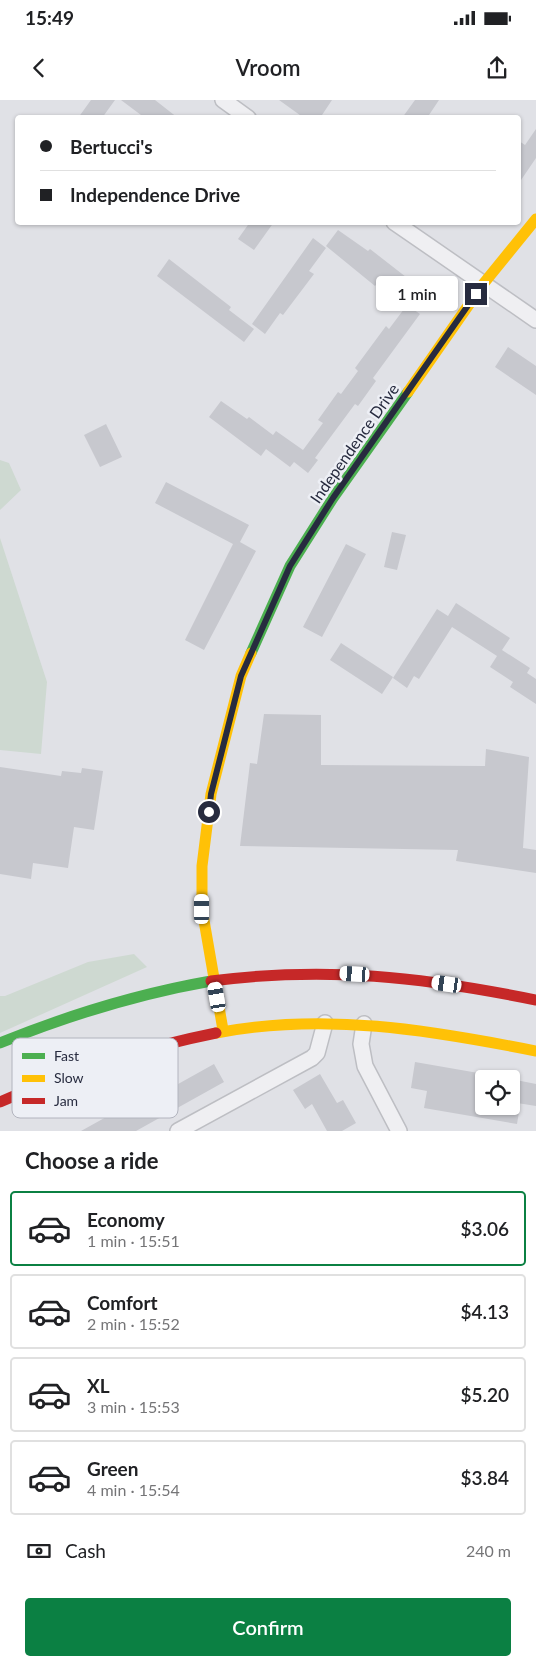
<!DOCTYPE html>
<meta charset="utf-8">
<style>
:root{--surface:#fff;--page:#f2f2f2;--text:#202124;--muted:#757577;--line:#e0e0e0;--accent:#0b8043}
body{margin:0;font-family:Lato,sans-serif;background:var(--page);color:var(--text);height:100vh;display:flex;flex-direction:column;font-size:19px;white-space:nowrap}
*{box-sizing:border-box;margin:0}
p{font-size:16px;color:var(--muted)}
.icon{flex:none;width:28px;height:28px;fill:none;stroke:currentColor;stroke-width:2;stroke-linecap:round;stroke-linejoin:round}
.map{position:relative;height:1031px;overflow:hidden}
.panel{display:flex;flex-direction:column;background:var(--surface);flex:1}
.panel>*{flex:none}
.banner{position:absolute;left:15px;top:15px;width:506px;height:110px;border-radius:5px;box-shadow:0 1px 4px #0004;display:grid;align-content:center;height:110px;padding:0 25px;background:var(--surface)}
.fabs{position:absolute;left:475px;top:970px;display:grid;gap:10px}
.fabs a{display:grid;place-items:center;width:45px;height:45px;border-radius:5px;background:var(--surface);box-shadow:0 1px 4px #0004;font-size:25px}
.end{position:absolute;width:22px;height:22px;margin:-11px;border:6px solid #272b3f;background:#fff;box-shadow:0 0 0 2px #fff}
.from{border-radius:50%}
.bubble{position:absolute;height:35px;border-radius:5px;background:var(--surface);box-shadow:0 1px 4px #0004;font-size:16px;font-weight:600;line-height:35px;text-align:center}
.car{position:absolute;width:15px;height:30px;margin:-15px -8px;border-radius:6px;box-shadow:0 0 4px 1px #0007;background:linear-gradient(#fff 24%,#345 0 40%,#fff 0 76%,#345 0 86%,#fff 0)}
.banner b{display:flex;align-items:center;gap:18px;height:48px;font-size:19px}
.banner b+b{border-top:1px solid var(--line)}
.banner i{width:12px;height:12px;background:var(--text)}
ul{padding:0;list-style:none}
li{display:flex;align-items:center;gap:15px;height:75px;margin:0 10px 8px;padding:0 15px;border:2px solid var(--line);border-radius:5px}
li div{flex:1}
li b{display:block;font-size:19px}
li em{font-style:normal;font-weight:600}
li.active{border-color:var(--accent)}
li>.icon{width:45px;height:45px;stroke-width:1.5}
h2{padding:0 25px;font-size:22px;line-height:60px}
.pay{display:flex;align-items:center;gap:12px;height:55px;padding:0 25px;font-size:19px}
.pay p{margin-inline-start:auto}
.button{display:flex;gap:10px;margin-top:auto;padding:10px 25px}
.button a{flex:1;height:58px;border-radius:5px;background:var(--accent);color:#fff;font-size:20px;font-weight:600;line-height:58px;text-align:center}
.status{display:flex;justify-content:space-between;align-items:center;height:35px;padding:0 25px;background:var(--surface);direction:ltr}
.status svg{height:14px;fill:currentColor}
header{display:flex;justify-content:space-between;align-items:center;height:65px;padding:0 25px;background:var(--surface);font-size:22px;font-weight:600}
.map>svg:first-child{display:block}
.green{fill:#ced9d1}
.building{fill:#c7c8ce}
.lines{fill:none;stroke-linecap:round;stroke-linejoin:round}
.street-casing{stroke:#bdbec3;stroke-width:18}
.street{stroke:#efeff2;stroke-width:15}
.fast{stroke:#4caf50;stroke-width:11}
.slow{stroke:#ffc107;stroke-width:11}
.jam{stroke:#c62828;stroke-width:11}
.route{stroke:#272b3f;stroke-width:6}
.labels{text-anchor:middle;dominant-baseline:central;stroke-width:5;stroke-linejoin:round;paint-order:stroke}
.street-label{font-size:16px;fill:#272b3f;stroke:#edeff5}
.key{fill:#edeff5;stroke:#b2b4be;stroke-width:1}
.key-label{font-size:14px;fill:#272b3f}
</style>
<div class="status"><b>15:49</b><svg viewBox="0 0 49 12"><path d="M0 12V9h3v3zM5 12V6h3v6zM10 12V3h3v9zM15 12V0h3v12zM26 1h20v11H26zM47 4h2v5h-2z"/></svg></div>
<header><svg class="icon" aria-label="back" viewBox="0 0 24 24"><path d="M15 5l-7 7 7 7"/></svg>Vroom<svg class="icon" aria-label="share" viewBox="0 0 24 24"><path d="M12 15V3M7 8l5-5 5 5M5 13v7h14v-7"/></svg></header>
<div class="map">
<svg width="536" height="1031" viewBox="0 0 536 1031">
<rect width="100%" height="100%" fill="#e0e1e6"/>
<path class="green" d="M0,360l9,3 12,27 -21,20z
M0,438l47,144 -6,72 -41,-4z
M134,854l13,13 -147,66v-37h5l83,-34z"/>
<path class="building" d="M91,0h24l-13,18h-24z
M121,0h34l23,18h-33z
M279,0h53l-12,18h-16z
M415,0h24l-12,18h-25z
M536,29v29l-17,25v-42l6,4z
M250,122h24l-20,28 -16,-11z
M338,130l30,21 2,-2 45,35 -12,16 -25,-18 -3,4 -49,-40z
M313,138l13,10 -17,23 5,3 -31,41 -3,-2 -15,21 -13,-10z
M169,159l62,48 -2,3 25,19 -10,13 -87,-66z
M407,205l13,9 -47,64 3,3 -18,25 -3,-2 -40,54 3,2 -10,13 -14,-11 -4,5 -24,-18 -5,7 -52,-39 12,-16 26,18 2,-2 24,18 3,-4 27,19 20,-27 -5,-3 20,-28 3,2 17,-23 -3,-3 31,-42 3,3z
M508,247l28,19v29l-41,-28z
M106,324l16,33 -22,10 -16,-32z
M166,382l83,43 -9,17 16,9 -52,99 -19,-10 48,-96 -78,-41z
M392,432l14,3 -9,35 -13,-3z
M346,444l20,10 -44,83 -19,-10z
M456,503l54,35 -8,12 28,18 -3,5 9,6v25l-26,-17 3,-5 -23,-15 7,-11 -45,-29 -33,52 -5,-3 -7,12 -14,-10 44,-69 11,7z
M341,543l52,34 -11,17 -52,-34z
M264,614l57,1v50l164,1 1,-17 43,8 -6,91 13,2v23l-80,-12 2,-11 -218,-4 10,-83 7,1z
M0,667l61,9 1,-5 19,2 1,-5 21,3 -9,59 -20,-3 -6,41 -35,-5 -2,16 -31,-5z
M415,962l69,12v32h36l-3,18 -93,-16 3,-17 -16,-3z
M214,964l10,18 -88,49h-55l36,-20 2,3 42,-23 1,2z
M320,974l17,29 6,-3 13,23 -14,8h-15l-15,-27 -7,5 -12,-19z
M511,979l25,5v22l-25,-4z"/>
<g class="lines">
<defs>
<path id="street" d="M223,0l25,18
M394,122l142,98
M364,924l-3,20 4,22 34,65
M178,1031l134,-73 5,-5 8,-30"/>
</defs>
<use href="#street" class="street-casing"/>
<use href="#street" class="street"/>
<path class="fast" d="M251,553l39,-87 43,-68 75,-106
M0,943c69,-28 137,-49 211,-62"/>
<path class="slow" d="M408,292l76,-109 52,-64
M223,930l-21,-121v-43l9,-72 30,-118 10,-23
M216,933c108,-21 214,-3 320,18"/>
<path class="jam" d="M211,881c116,-15 211,-4 325,19
M0,1002c70,-31 141,-54 216,-69"/>
</g>
<g class="lines">
<path class="route" d="M209,712l2,-18 30,-118 49,-110 43,-68 143,-204"/>
</g>
<g class="labels">
<g class="street-label">
<text transform="translate(354 343) rotate(-55)">Independence Drive</text>
</g>
</g>
<rect x="12" y="938" width="166" height="80" rx="8" class="key"/>
<rect x="22" y="953" width="23" height="6" fill="#4caf50"/>
<rect x="22" y="975" width="23" height="7" fill="#ffc107"/>
<rect x="22" y="998" width="23" height="6" fill="#c62828"/>
<g class="key-label">
<text x="54" y="961">Fast</text>
<text x="54" y="983">Slow</text>
<text x="54" y="1006">Jam</text>
</g>
</svg>
<div class="fabs">
<a><svg class="icon" aria-label="locate" viewBox="0 0 24 24"><circle cx="12" cy="12" r="6"/><path d="M12 2v4M12 18v4M2 12h4M18 12h4"/></svg></a>
</div>
<i class="end from" style="left:209px;top:712px"></i>
<i class="end" style="left:476px;top:194px"></i>
<div class="bubble" style="left:376px;top:176px;width:82px">1 min</div>
<i class="car" style="left:202px;top:809px;rotate:0deg"></i>
<i class="car" style="left:355px;top:874px;rotate:273deg"></i>
<i class="car" style="left:447px;top:884px;rotate:278deg"></i>
<i class="car" style="left:217px;top:897px;rotate:350deg"></i>
<div class="banner">
<b><i class="from"></i>Bertucci's</b>
<b><i></i>Independence Drive</b>
</div>
</div>
<section class="panel">
<h2>Choose a ride</h2>
<ul>
<li class="active"><svg class="icon" aria-label="car" viewBox="0 0 24 24"><path d="M5 17H2v-5l4-1 3-4h7l3 4 3 1v5h-3M9 17h6M6 11h13"/><circle cx="7" cy="17" r="2"/><circle cx="17" cy="17" r="2"/></svg><div><b>Economy</b><p>1 min · 15:51</p></div><em>$3.06</em></li>
<li><svg class="icon" aria-label="car" viewBox="0 0 24 24"><path d="M5 17H2v-5l4-1 3-4h7l3 4 3 1v5h-3M9 17h6M6 11h13"/><circle cx="7" cy="17" r="2"/><circle cx="17" cy="17" r="2"/></svg><div><b>Comfort</b><p>2 min · 15:52</p></div><em>$4.13</em></li>
<li><svg class="icon" aria-label="car" viewBox="0 0 24 24"><path d="M5 17H2v-5l4-1 3-4h7l3 4 3 1v5h-3M9 17h6M6 11h13"/><circle cx="7" cy="17" r="2"/><circle cx="17" cy="17" r="2"/></svg><div><b>XL</b><p>3 min · 15:53</p></div><em>$5.20</em></li>
<li><svg class="icon" aria-label="car" viewBox="0 0 24 24"><path d="M5 17H2v-5l4-1 3-4h7l3 4 3 1v5h-3M9 17h6M6 11h13"/><circle cx="7" cy="17" r="2"/><circle cx="17" cy="17" r="2"/></svg><div><b>Green</b><p>4 min · 15:54</p></div><em>$3.84</em></li>
</ul>
<div class="pay"><svg class="icon" aria-label="cash" viewBox="0 0 24 24"><path d="M3 7h18v10H3z"/><circle cx="12" cy="12" r="2"/></svg>Cash<p>240 m</p></div>
<div class="button"><a>Confirm</a></div>
</section>
